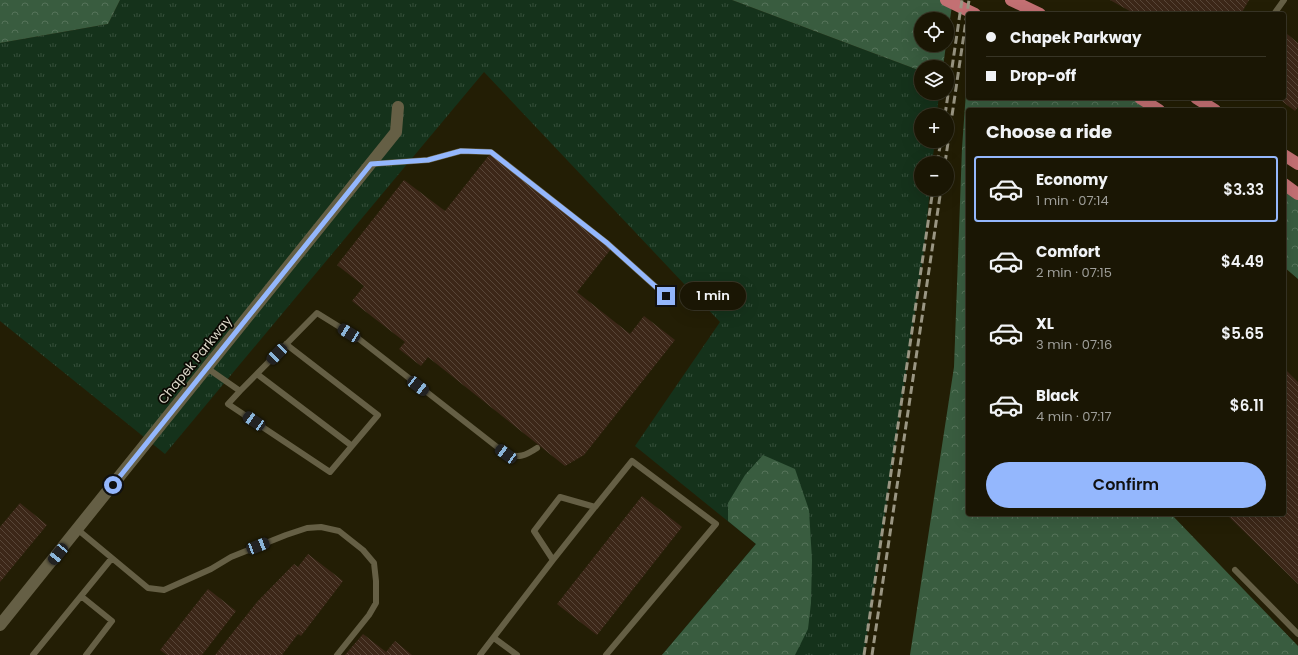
<!DOCTYPE html>
<meta charset="utf-8">
<style>
:root{--surface:#1a1604;--page:#231f0e;--text:#f1f3f6;--muted:#9f9f9a;--line:#383526;--accent:#94b7fd}
body{margin:0;font-family:Poppins,sans-serif;background:var(--page);color:var(--text);height:100vh;display:flex;flex-direction:column;font-size:15px;white-space:nowrap}
*{box-sizing:border-box;margin:0}
p{font-size:13px;color:var(--muted)}
.icon{flex:none;width:22px;height:22px;fill:none;stroke:currentColor;stroke-width:2;stroke-linecap:round;stroke-linejoin:round}
.map{position:relative;flex:1;overflow:hidden}
.sheet{position:absolute;left:966px;top:108px;width:320px;height:408px;display:flex;flex-direction:column;background:var(--surface);border-radius:4px;box-shadow:0 4px 16px #0002,0 0 0 1px var(--line)}
.sheet>*{flex:none}
.guide{position:absolute;left:966px;top:12px;width:320px;height:88px;border-radius:4px;box-shadow:0 4px 16px #0002,0 0 0 1px var(--line);display:grid;align-content:center;height:88px;padding:0 20px;background:var(--surface)}
.tools{position:absolute;left:914px;top:12px;display:grid;gap:8px}
.tools a{display:grid;place-items:center;width:40px;height:40px;border-radius:50%;background:var(--surface);box-shadow:0 4px 16px #0002,0 0 0 1px var(--line);font-size:20px}
.end{position:absolute;width:18px;height:18px;margin:-9px;border:5px solid #94b7fd;background:#111;box-shadow:0 0 0 2px #111}
.from{border-radius:50%}
.bubble{position:absolute;height:28px;border-radius:14px;background:var(--surface);box-shadow:0 4px 16px #0002,0 0 0 1px var(--line);font-size:13px;font-weight:600;line-height:28px;text-align:center}
.car{position:absolute;width:12px;height:24px;margin:-12px -6px;border-radius:5px;box-shadow:0 0 3px 1px #0007;background:linear-gradient(#222 24%,#8ab4d8 0 40%,#222 0 76%,#8ab4d8 0 86%,#222 0)}
.guide b{display:flex;align-items:center;gap:14px;height:38px;font-size:15px}
.guide b+b{border-top:1px solid var(--line)}
.guide i{width:10px;height:10px;background:var(--text)}
ul{padding:0;list-style:none}
li{display:flex;align-items:center;gap:12px;height:66px;margin:0 8px 6px;padding:0 12px;border:2px solid transparent;border-radius:4px}
li div{flex:1}
li b{display:block;font-size:15px}
li em{font-style:normal;font-weight:600}
li.on{border-color:var(--accent)}
li>.icon{width:36px;height:36px;stroke-width:1.5}
h2{padding:0 20px;font-size:18px;line-height:48px}
.action{display:flex;gap:8px;margin-top:auto;padding:8px 20px}
.action a{flex:1;height:46px;border-radius:24px;background:var(--accent);color:#111;font-size:16px;font-weight:600;line-height:46px;text-align:center}
.map>svg:first-child{display:block}
.grass{fill:url(#grass-tufts)}
.forest{fill:url(#forest-crowns)}
.building{fill:url(#building-back-hatch)}
.lines{fill:none;stroke-linecap:round;stroke-linejoin:round}
.service{stroke:#655f45;stroke-width:6}
.minor{stroke:#655f45;stroke-width:12}
.motorway{stroke:#c37073;stroke-width:12}
.rail{stroke:#9a9683;stroke-width:3;stroke-dasharray:8 4;stroke-linecap:butt}
.route{stroke:#94b7fd;stroke-width:5}
.labels{text-anchor:middle;dominant-baseline:central;stroke-width:3.5;stroke-linejoin:round;paint-order:stroke}
.street-label{font-size:13px;fill:#dcd8c9;stroke:#0a0802}
</style>
<div class="map">
<svg width="1298" height="655" viewBox="0 0 1298 655">
<defs>
<pattern id="grass-tufts" width="24" height="20" patternUnits="userSpaceOnUse"><rect width="24" height="20" fill="#15321b"/><path d="M3 7l-1-3M5 7V3M7 7l1-3M15 17l-1-3M17 17v-4M19 17l1-3" fill="none" stroke="#364f3b"/></pattern>
<pattern id="forest-crowns" width="20" height="18" patternUnits="userSpaceOnUse"><rect width="20" height="18" fill="#395c3f"/><path d="M2 6a3 3 0 1 1 6 0M12 15a3 3 0 1 1 6 0" fill="none" stroke="#557359"/></pattern>
<pattern id="building-back-hatch" width="6" height="6" patternUnits="userSpaceOnUse"><rect width="6" height="6" fill="#3c2718"/><path d="M-1 5l2 2M0 0l6 6M5-1l2 2" fill="none" stroke="#584638"/></pattern>
</defs>
<rect width="100%" height="100%" fill="#231e05"/>
<path class="grass" d="M120,0h612l189,71v22h18l-2,22h-16v26h14l-3,22h-11v26h9l-7,69 -59,397h-202l94,-111 -121,-98 85,-124 -236,-250 -319,382 -165,-133v-278l108,-19z"/>
<path class="forest" d="M0,0h120l-12,24 -108,19z
M732,0h209l11,6 -5,33v-20h-26v26h25l-3,22h-22v4z
M968,64v34h172l19,12h-191v404h203l127,132v9h-388l44,-288 8,-219z
M1284,184l14,10v85l-14,-12z
M763,455l32,14 14,41 3,50 -1,43 -3,26 -13,26h-133l94,-111 -28,-23v-18l17,-28z"/>
<path class="building" d="M1110,0h139l-8,14h-106z
M1287,34l11,9v64l-3,4 -17,-13h6v-59z
M490,154l121,95 -34,43 53,42 14,-18 31,24 -91,115 -19,11 -137,-109 -7,9 -22,-17 6,-7 -53,-41 12,-15 -27,-21 67,-85 41,31z
M1284,368l14,14v202l-72,-70h58z
M642,496l40,31 -85,108 -40,-31z
M20,503l27,22 -47,57v-55z
M308,554l35,27 -42,55 -3,-2 -16,21h-67l42,-53 37,-38 4,3z
M208,589l28,22 -34,44h-35l-7,-5z
M363,634l23,18 9,-11 17,14h-67z"/>
<g class="lines">
<path class="service" d="M1274,14l10,-14
M371,164l57,-4 33,-9 30,1 116,91 59,53
M207,368l33,23 77,-78 42,26 147,115c13,4 19,2 31,-6
M257,374l95,72
M240,391l-12,13 102,68 48,-57 -92,-71
M77,529l71,59 16,2 47,-21 20,-12 55,-22 21,-7 14,-1 18,4 24,19 11,13 2,18v22l-7,12 -32,40
M553,560l42,-53
M1235,570l63,64
M81,596l31,25 -26,34
M494,638l23,17
M33,655l79,-97
M480,655l73,-95 -19,-29 26,-34 35,10 37,-46 84,63 -110,131"/>
<path class="minor" d="M0,625l396,-493 2,-25"/>
<path class="motorway" d="M946,0l29,14
M1011,0l29,14
M1140,98l19,12
M1196,98l19,12
M1284,155l14,9
M1284,184l14,10"/>
<path class="rail" d="M945,115l17,-115
M937,163l4,-22
M945,163l24,-163
M864,655l69,-466
M872,655l69,-466"/>
</g>
<g class="lines">
<path class="route" d="M113,485l258,-321 57,-4 33,-9 30,1 116,91 59,53"/>
</g>
<g class="labels">
<g class="street-label">
<text transform="translate(195 360) rotate(-51)">Chapek Parkway</text>
</g>
</g>
</svg>
<div class="tools">
<a><svg class="icon" aria-label="locate" viewBox="0 0 24 24"><circle cx="12" cy="12" r="6"/><path d="M12 2v4M12 18v4M2 12h4M18 12h4"/></svg></a>
<a><svg class="icon" aria-label="layers" viewBox="0 0 24 24"><path d="M12 4l9 5-9 5-9-5zM3 14l9 5 9-5"/></svg></a>
<a>+</a>
<a>−</a>
</div>
<i class="end from" style="left:113px;top:485px"></i>
<i class="end" style="left:666px;top:296px"></i>
<div class="bubble" style="left:680px;top:282px;width:66px">1 min</div>
<i class="car" style="left:349px;top:333px;rotate:302deg"></i>
<i class="car" style="left:277px;top:354px;rotate:224deg"></i>
<i class="car" style="left:418px;top:386px;rotate:128deg"></i>
<i class="car" style="left:254px;top:421px;rotate:304deg"></i>
<i class="car" style="left:506px;top:454px;rotate:306deg"></i>
<i class="car" style="left:258px;top:546px;rotate:69deg"></i>
<i class="car" style="left:58px;top:554px;rotate:219deg"></i>
<div class="guide">
<b><i class="from"></i>Chapek Parkway</b>
<b><i></i>Drop-off</b>
</div>
<section class="sheet">
<h2>Choose a ride</h2>
<ul>
<li class="on"><svg class="icon" aria-label="car" viewBox="0 0 24 24"><path d="M5 17H2v-5l4-1 3-4h7l3 4 3 1v5h-3M9 17h6M6 11h13"/><circle cx="7" cy="17" r="2"/><circle cx="17" cy="17" r="2"/></svg><div><b>Economy</b><p>1 min · 07:14</p></div><em>$3.33</em></li>
<li><svg class="icon" aria-label="car" viewBox="0 0 24 24"><path d="M5 17H2v-5l4-1 3-4h7l3 4 3 1v5h-3M9 17h6M6 11h13"/><circle cx="7" cy="17" r="2"/><circle cx="17" cy="17" r="2"/></svg><div><b>Comfort</b><p>2 min · 07:15</p></div><em>$4.49</em></li>
<li><svg class="icon" aria-label="car" viewBox="0 0 24 24"><path d="M5 17H2v-5l4-1 3-4h7l3 4 3 1v5h-3M9 17h6M6 11h13"/><circle cx="7" cy="17" r="2"/><circle cx="17" cy="17" r="2"/></svg><div><b>XL</b><p>3 min · 07:16</p></div><em>$5.65</em></li>
<li><svg class="icon" aria-label="car" viewBox="0 0 24 24"><path d="M5 17H2v-5l4-1 3-4h7l3 4 3 1v5h-3M9 17h6M6 11h13"/><circle cx="7" cy="17" r="2"/><circle cx="17" cy="17" r="2"/></svg><div><b>Black</b><p>4 min · 07:17</p></div><em>$6.11</em></li>
</ul>
<div class="action"><a>Confirm</a></div>
</section>
</div>
